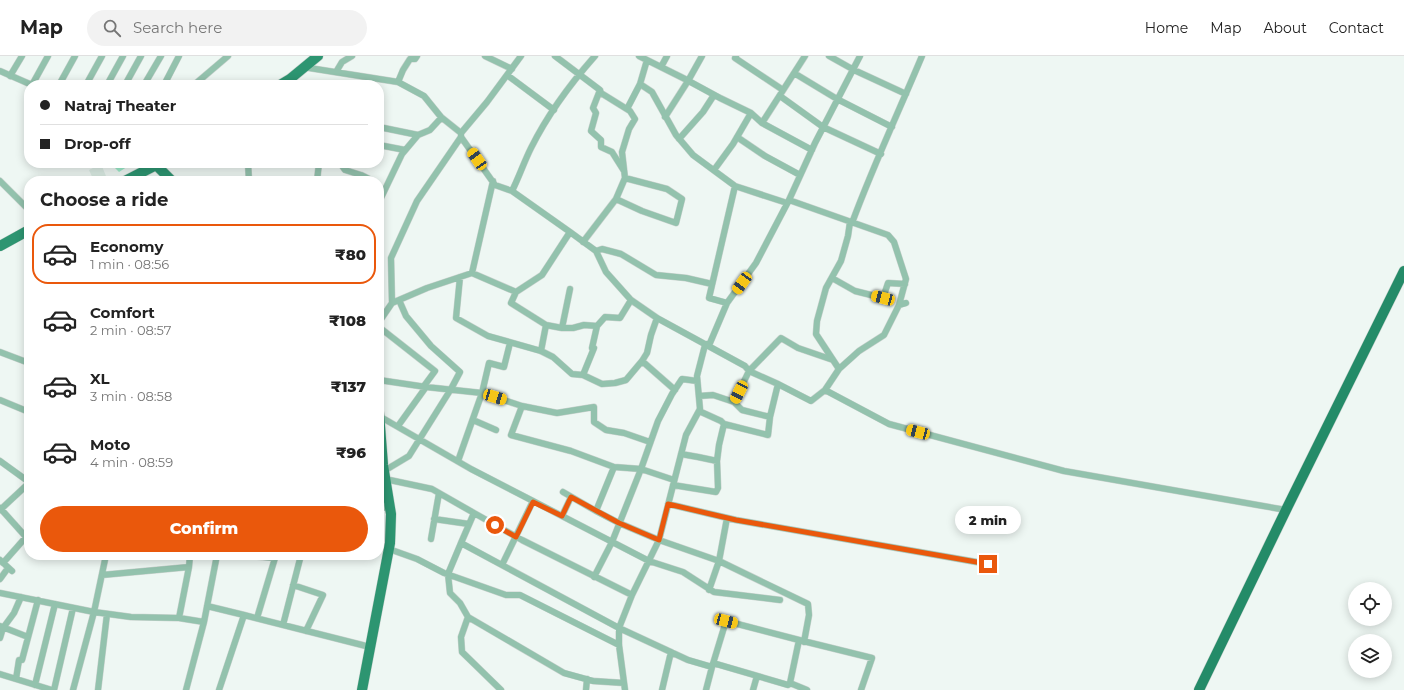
<!DOCTYPE html>
<meta charset="utf-8">
<style>
:root{--surface:#fff;--page:#f2f2f2;--text:#222;--muted:#767676;--line:#e0e0e0;--accent:#ea580c}
body{margin:0;font-family:Montserrat,sans-serif;background:var(--page);color:var(--text);height:100vh;display:flex;flex-direction:column;font-size:15px;white-space:nowrap}
*{box-sizing:border-box;margin:0}
p{font-size:13px;color:var(--muted)}
.icon{flex:none;width:22px;height:22px;fill:none;stroke:currentColor;stroke-width:2;stroke-linecap:round;stroke-linejoin:round}
.map{position:relative;flex:1;overflow:hidden}
.sheet{position:absolute;left:24px;top:120px;width:360px;height:384px;display:flex;flex-direction:column;background:var(--surface);border-radius:16px;box-shadow:0 2px 10px #0003}
.sheet>*{flex:none}
.hud{position:absolute;left:24px;top:24px;width:360px;height:88px;border-radius:16px;box-shadow:0 2px 10px #0003;display:grid;align-content:center;height:88px;padding:0 16px;background:var(--surface)}
.buttons{position:absolute;left:1348px;top:526px;display:grid;gap:8px}
.buttons a{display:grid;place-items:center;width:44px;height:44px;border-radius:50%;background:var(--surface);box-shadow:0 2px 10px #0003;font-size:20px}
.end{position:absolute;width:18px;height:18px;margin:-9px;border:5px solid #ea580c;background:#fff;box-shadow:0 0 0 2px #fff}
.from{border-radius:50%}
.bubble{position:absolute;height:28px;border-radius:14px;background:var(--surface);box-shadow:0 2px 10px #0003;font-size:13px;font-weight:800;line-height:28px;text-align:center}
.car{position:absolute;width:12px;height:24px;margin:-12px -6px;border-radius:5px;box-shadow:0 0 3px 1px #0007;background:linear-gradient(#f5c518 24%,#345 0 40%,#f5c518 0 76%,#345 0 86%,#f5c518 0)}
.hud b{display:flex;align-items:center;gap:14px;height:38px;font-size:15px}
.hud b+b{border-top:1px solid var(--line)}
.hud i{width:10px;height:10px;background:var(--text)}
ul{padding:0;list-style:none}
li{display:flex;align-items:center;gap:12px;height:60px;margin:0 8px 6px;padding:0 8px;border:2px solid transparent;border-radius:16px}
li div{flex:1}
li b{display:block;font-size:15px}
li em{font-style:normal;font-weight:800}
li.on{border-color:var(--accent)}
li>.icon{width:36px;height:36px;stroke-width:1.5}
h2{padding:0 16px;font-size:18px;line-height:48px}
.primary-button{display:flex;gap:8px;margin-top:auto;padding:8px 16px}
.primary-button a{flex:1;height:46px;border-radius:24px;background:var(--accent);color:#fff;font-size:16px;font-weight:800;line-height:46px;text-align:center}
header{display:flex;align-items:center;gap:24px;box-sizing:border-box;height:56px;padding:0 20px;background:var(--surface);border-bottom:1px solid var(--line)}
header strong{font-size:19px}
nav{display:flex;gap:22px;margin-inline-start:auto;font-size:14px}
.search{width:280px;height:36px;background:var(--page);display:flex;align-items:center;gap:10px;box-sizing:border-box;padding:0 14px;border-radius:22px;color:var(--muted);font-size:15px}
.map>svg:first-child{display:block}
.built{fill:#daebe3}
.green{fill:#9bebc9}
.lines{fill:none;stroke-linecap:round;stroke-linejoin:round}
.minor-casing{stroke:#cad2ce;stroke-width:7}
.primary-casing{stroke:#cad2ce;stroke-width:11}
.trunk-casing{stroke:#cad2ce;stroke-width:11}
.minor{stroke:#93c2ad;stroke-width:6}
.primary{stroke:#2d9571;stroke-width:10}
.trunk{stroke:#248b68;stroke-width:10}
.route{stroke:#ea580c;stroke-width:5}
</style>
<header>
<strong>Map</strong>
<div class="search"><svg class="icon" aria-label="search" viewBox="0 0 24 24"><circle cx="10" cy="10" r="6"/><path d="M15 15l6 6"/></svg>Search here</div>
<nav><a>Home</a><a>Map</a><a>About</a><a>Contact</a></nav>
</header>
<div class="map">
<svg width="1404" height="634" viewBox="0 0 1404 634">
<rect width="100%" height="100%" fill="#eef7f3"/>
<path class="built" d="M101,108l5,12 -12,5 -5,-11z"/>
<path class="green" d="M110,107h23l-14,9z"/>
<g class="lines">
<defs>
<path id="minor" d="M485,0l27,13
M555,0l45,34 1,3 29,18 5,8 -6,10 -7,23 3,26 -9,21 -33,43
M639,0l46,23 35,19 31,15 11,10 50,27
M736,0l-1,2 48,32
M829,0l25,14 52,24
M303,11l95,15 26,14 17,21 20,16v4l34,48 17,6 58,41
M661,11l6,-11
M0,15l32,14
M336,16l6,-10 10,-6
M794,17l43,26 55,28
M507,19l47,35
M10,20l12,-20
M398,26l5,-12 7,-11h5l2,-3
M640,28l7,-24
M32,29l16,-29
M59,29l16,-29
M86,29l16,-29
M107,29l16,-29
M125,29l16,-29
M144,29l17,-29
M164,29l15,-29
M194,29l34,-29
M600,34l-7,18 3,5 -5,18 10,9v7l11,5 12,19
M780,40l43,31 58,27
M627,53l13,-25 12,8 24,43 17,20 42,31 52,17
M665,61l23,-36 14,-25
M762,67l43,-67
M379,71l39,8
M461,77l26,-31 34,-46
M737,81l28,19 35,19
M679,83l24,-27 11,-17
M379,89l26,5
M248,107l1,18
M340,107l5,7 16,5 12,6
M714,114l19,-26 18,-31
M0,125l29,29
M317,125l2,-18
M512,135c7,-14 12,-29 19,-43 16,-32 40,-65 64,-92
M616,143l26,12 34,12 6,-24 -15,-10 -42,-11
M789,144l99,35 6,7 12,37 -7,26
M379,146l23,-48 16,-19 12,-5 11,-12
M852,167c21,-57 47,-112 70,-167
M596,195l6,-2 19,5 35,21 30,3 26,6
M472,217l21,-92
M460,221l-4,41 32,18 53,15 12,6 19,17 11,1 19,9 13,-1 11,-3 16,-19 5,-8 4,-18 6,-17
M832,222l23,13 28,7 5,-15 17,1
M516,236l-5,11 35,22 -5,26
M392,247l-1,-45 26,-57 44,-64
M727,247l-18,-5 26,-112
M379,266l13,-19 35,-15 45,-15 44,19 26,-17 28,-43 26,19 10,21 25,28 26,18 88,48 4,5 29,13 -8,33
M546,269l16,3h11l11,-3 13,1
M379,271l56,44 -11,15
M562,272l8,-39
M0,296l29,11
M642,305l33,29
M839,313l-23,-35 1,-13 9,-33 15,-27 7,-25 2,-14
M583,319l11,-27h-2l5,-22 8,-9 15,1 11,-18
M379,324l47,7 -28,39
M778,328l33,17 14,-11 64,34 175,47 222,39
M426,331l56,6 40,13 35,7 37,-6v15l12,8 18,3 26,9
M825,334l14,-21 20,-18 25,-16 15,-30 7,-2
M699,340l14,-1 21,7 8,8 28,7 -2,18 -44,-11
M0,344l29,12
M734,346l15,-31 32,-33 17,10 35,12
M522,350l-11,29 60,16 43,16 -18,44 23,12 40,17 60,21 89,43 1,11 -5,27
M379,360l92,53 62,32 116,60 34,11 31,20 66,8
M473,364l23,10
M681,398l17,3 19,4 2,-16 5,-21 -3,-3 -22,-10
M0,405l29,21
M458,405l24,-68 7,-30 15,4 6,-24
M614,411l27,2 33,11
M384,415l25,-15 42,-67 9,-17 -29,-26 -25,-30 -7,-16
M385,423l47,10 7,4
M673,429l43,7 2,-4 -1,-27
M563,436l33,19
M668,448l68,16 252,44
M379,451l11,1
M0,452l26,29 -23,26
M0,454l29,-27
M562,460l9,-19
M434,463l35,5
M431,483l8,-46 35,20 -13,30 158,85 13,-33 -110,-55 -48,-27
M461,487l-13,31 2,19 10,10 8,14
M389,493l28,10 27,14 62,22h14l99,50
M250,499v1l25,2 -18,60
M0,504l12,11
M502,509l31,-64
M189,511l1,-12
M102,519l87,-8 -10,51 -48,-1 -37,-5 12,-57
M594,521l18,-35 29,-73 17,-48 14,-27 10,-15 15,2
M0,523l8,-11
M293,529l30,10 -17,36
M709,534l10,-29 8,-43
M0,537l94,19 -21,78
M632,539l27,-55 27,-105 14,-26 -3,-33 8,-31 5,-2 17,-40 29,-40 33,-63 26,-57 45,-87
M207,550l37,9 -25,75
M244,559l126,32
M179,562l25,4
M283,569l18,-70
M0,570l28,11
M0,582l3,-10 11,-15 7,-16
M713,607l75,22 2,-2 9,-43
M0,618l52,16
M16,623l3,-19h3l16,-60
M790,627l17,7
M35,629l20,-81
M54,634l19,-82
M98,634l9,-76
M186,634l18,-68 13,-67
M501,634l-39,-38 -1,-15 7,-20 96,56 29,8 31,2
M586,634l1,-11
M625,634l-6,-45v-17l69,32 24,7 14,-46 73,19 73,18 -11,32
M662,634l9,-38
M706,634l6,-23
M753,634l4,-14"/>
<path id="primary" d="M280,29l10,-6 28,-23
M156,109l16,16
M125,125l35,-18
M0,190l29,-16
M362,634l28,-147 1,-29 -8,-49 -4,-52"/>
<path id="trunk" d="M1199,634l87,-180 118,-239"/>
</defs>
<use href="#minor" class="minor-casing"/>
<use href="#primary" class="primary-casing"/>
<use href="#trunk" class="trunk-casing"/>
<use href="#minor" class="minor"/>
<use href="#primary" class="primary"/>
<use href="#trunk" class="trunk"/>
</g>
<g class="lines">
<path class="route" d="M495,469l21,12 17,-35 29,14 9,-19 48,26 40,17 9,-36 68,16 252,44"/>
</g>
</svg>
<div class="buttons">
<a><svg class="icon" aria-label="locate" viewBox="0 0 24 24"><circle cx="12" cy="12" r="6"/><path d="M12 2v4M12 18v4M2 12h4M18 12h4"/></svg></a>
<a><svg class="icon" aria-label="layers" viewBox="0 0 24 24"><path d="M12 4l9 5-9 5-9-5zM3 14l9 5 9-5"/></svg></a>
</div>
<i class="end from" style="left:495px;top:469px"></i>
<i class="end" style="left:988px;top:508px"></i>
<div class="bubble" style="left:955px;top:450px;width:66px">2 min</div>
<i class="car" style="left:477px;top:103px;rotate:325deg"></i>
<i class="car" style="left:742px;top:227px;rotate:216deg"></i>
<i class="car" style="left:883px;top:242px;rotate:285deg"></i>
<i class="car" style="left:739px;top:336px;rotate:207deg"></i>
<i class="car" style="left:495px;top:341px;rotate:107deg"></i>
<i class="car" style="left:918px;top:376px;rotate:285deg"></i>
<i class="car" style="left:726px;top:565px;rotate:105deg"></i>
<div class="hud">
<b><i class="from"></i>Natraj Theater</b>
<b><i></i>Drop-off</b>
</div>
<section class="sheet">
<h2>Choose a ride</h2>
<ul>
<li class="on"><svg class="icon" aria-label="car" viewBox="0 0 24 24"><path d="M5 17H2v-5l4-1 3-4h7l3 4 3 1v5h-3M9 17h6M6 11h13"/><circle cx="7" cy="17" r="2"/><circle cx="17" cy="17" r="2"/></svg><div><b>Economy</b><p>1 min · 08:56</p></div><em>₹80</em></li>
<li><svg class="icon" aria-label="car" viewBox="0 0 24 24"><path d="M5 17H2v-5l4-1 3-4h7l3 4 3 1v5h-3M9 17h6M6 11h13"/><circle cx="7" cy="17" r="2"/><circle cx="17" cy="17" r="2"/></svg><div><b>Comfort</b><p>2 min · 08:57</p></div><em>₹108</em></li>
<li><svg class="icon" aria-label="car" viewBox="0 0 24 24"><path d="M5 17H2v-5l4-1 3-4h7l3 4 3 1v5h-3M9 17h6M6 11h13"/><circle cx="7" cy="17" r="2"/><circle cx="17" cy="17" r="2"/></svg><div><b>XL</b><p>3 min · 08:58</p></div><em>₹137</em></li>
<li><svg class="icon" aria-label="car" viewBox="0 0 24 24"><path d="M5 17H2v-5l4-1 3-4h7l3 4 3 1v5h-3M9 17h6M6 11h13"/><circle cx="7" cy="17" r="2"/><circle cx="17" cy="17" r="2"/></svg><div><b>Moto</b><p>4 min · 08:59</p></div><em>₹96</em></li>
</ul>
<div class="primary-button"><a>Confirm</a></div>
</section>
</div>
